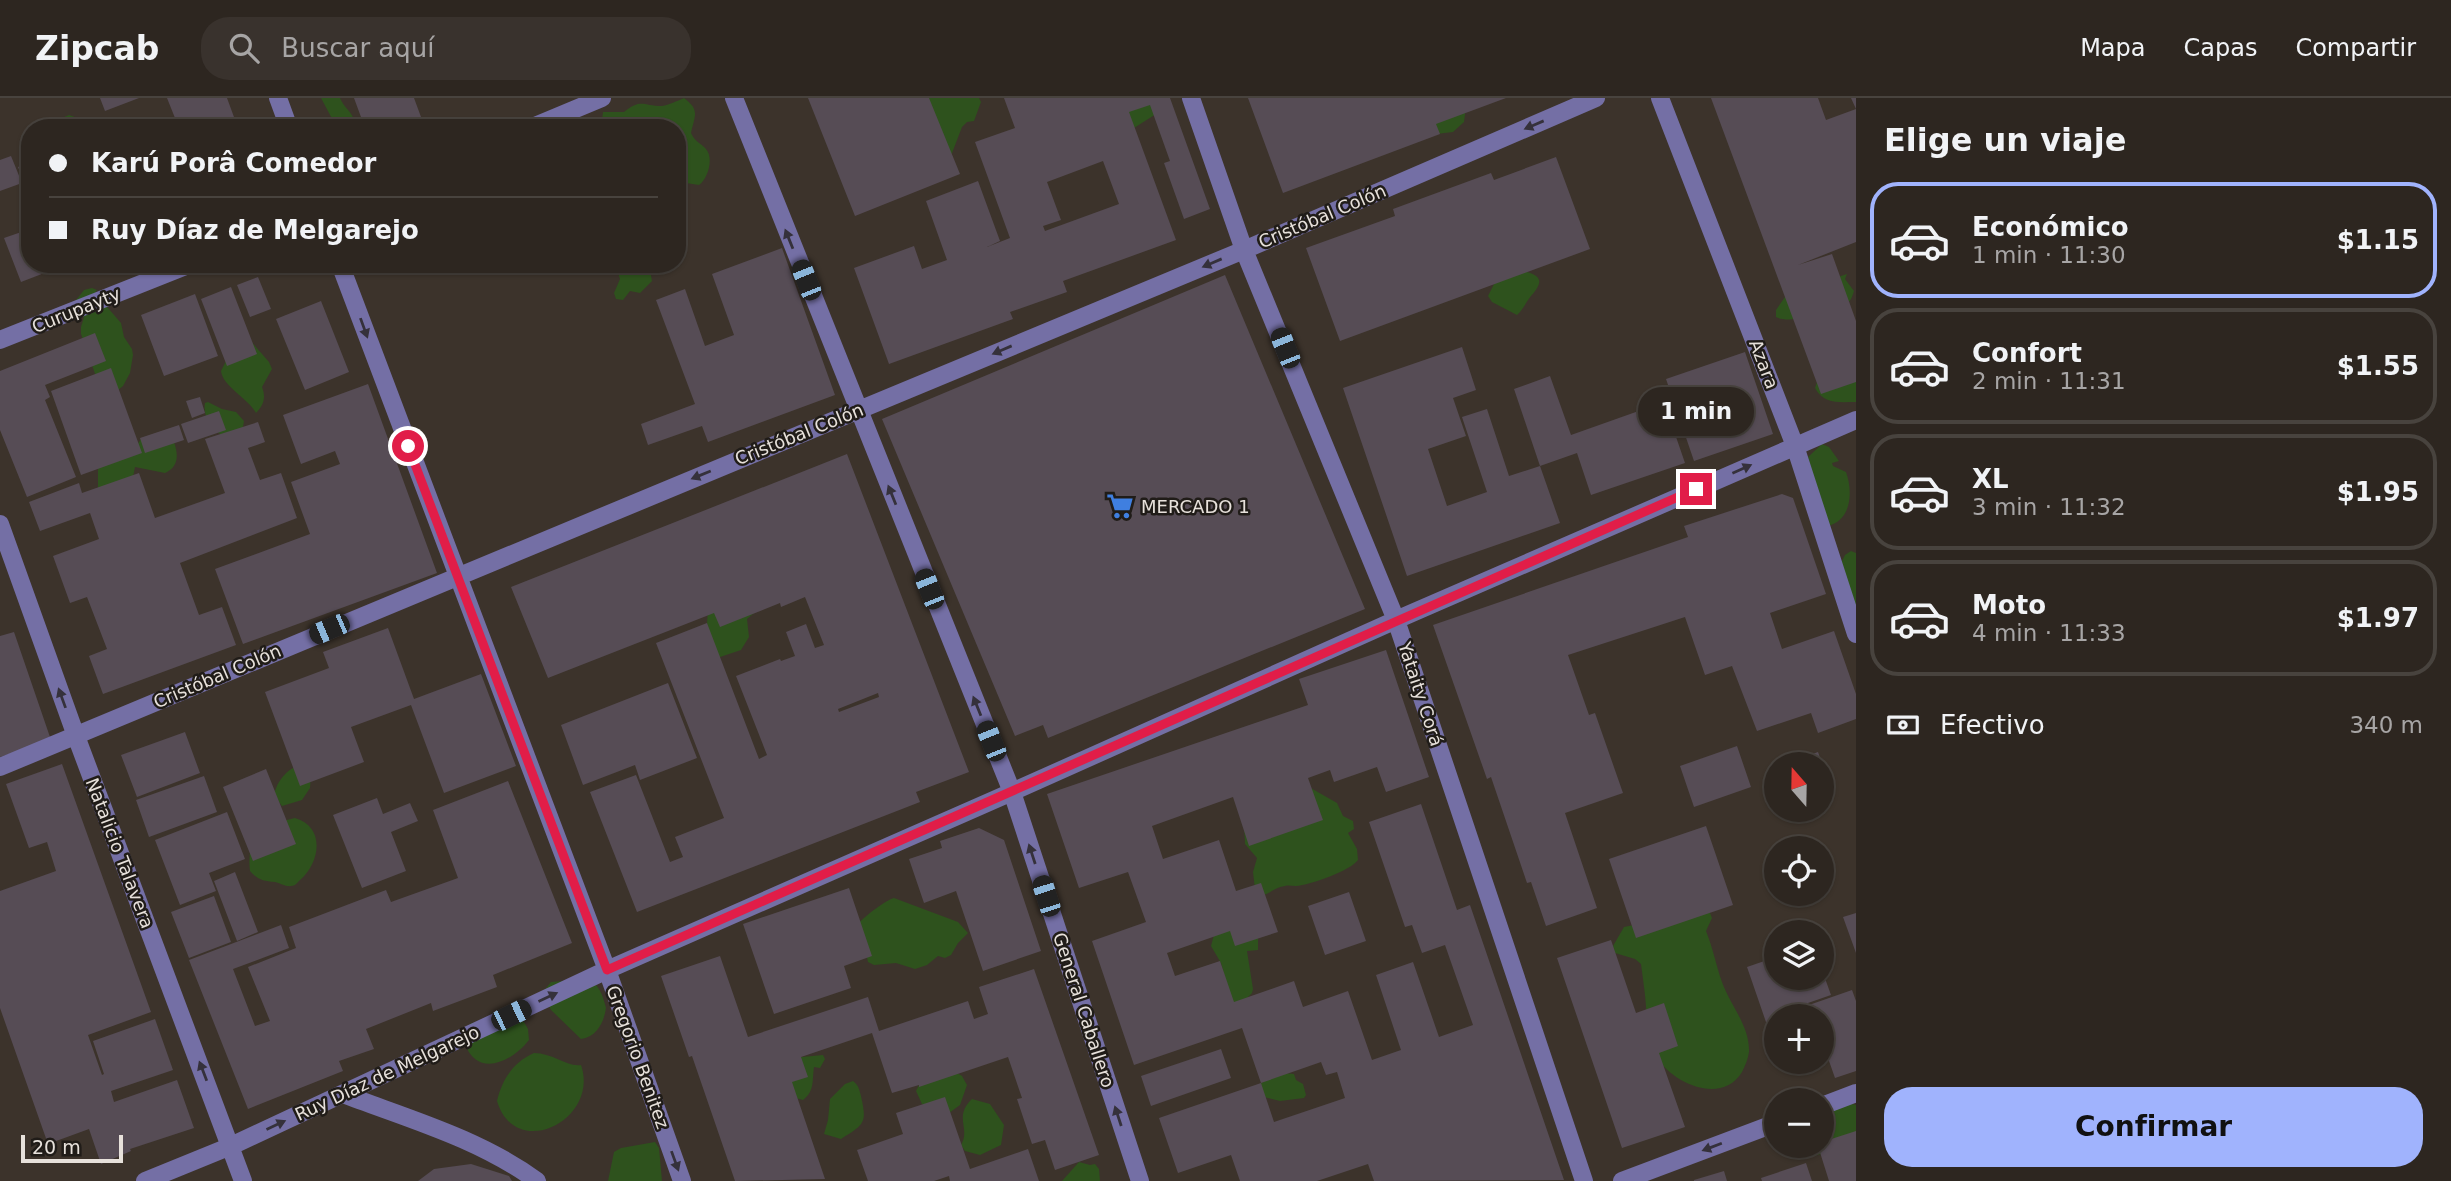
<!DOCTYPE html>
<html lang="es">
<meta charset="utf-8">
<style>
:root{--surface:#2d2620;--page:#39322d;--text:#f1f3f6;--muted:#a7a5a5;--line:#48433e;--accent:#a0b3fd}
body{margin:0;font-family:"DejaVu Sans",sans-serif;background:var(--page);color:var(--text);height:100vh;display:flex;flex-direction:column;font-size:26px;white-space:nowrap}
*{box-sizing:border-box;margin:0}
p{font-size:23px;color:var(--muted)}
.icon{flex:none;width:38px;height:38px;fill:none;stroke:currentColor;stroke-width:2;stroke-linecap:round;stroke-linejoin:round}
.map{position:relative;flex:1;overflow:hidden}
.side{display:flex;flex-direction:column;background:var(--surface);width:595px}
.side>*{flex:none}
.guide{position:absolute;left:21px;top:21px;width:665px;height:154px;border-radius:28px;box-shadow:0 2px 5px #0004,0 0 0 2px var(--line);display:grid;align-content:center;height:154px;padding:0 28px;background:var(--surface)}
.needle{width:46px;rotate:340deg}
.controls{position:absolute;left:1764px;top:654px;display:grid;gap:14px}
.controls a{display:grid;place-items:center;width:70px;height:70px;border-radius:50%;background:var(--surface);box-shadow:0 2px 5px #0004,0 0 0 2px var(--line);font-size:35px}
.scale{position:absolute;left:21px;bottom:18px;width:102px;box-sizing:border-box;padding-left:7px;border:4px solid #e7e1db;border-top:0;font-size:19px;line-height:24px;white-space:nowrap;color:#e7e1db;-webkit-text-stroke:5px #201c18;paint-order:stroke}
.end{position:absolute;width:32px;height:32px;margin:-16px;border:9px solid #e11d48;background:#fff;box-shadow:0 0 0 4px #fff}
.from{border-radius:50%}
.bubble{position:absolute;height:49px;border-radius:24px;background:var(--surface);box-shadow:0 2px 5px #0004,0 0 0 2px var(--line);font-size:23px;font-weight:700;line-height:49px;text-align:center}
.car{position:absolute;width:21px;height:42px;margin:-21px -10px;border-radius:9px;box-shadow:0 0 5px 2px #0007;background:linear-gradient(#222 24%,#8ab4d8 0 40%,#222 0 76%,#8ab4d8 0 86%,#222 0)}
.guide b{display:flex;align-items:center;gap:24px;height:66px;font-size:26px}
.guide b+b{border-top:2px solid var(--line)}
.guide i{width:18px;height:18px;background:var(--text)}
ul{padding:0;list-style:none}
li{display:flex;align-items:center;gap:21px;height:116px;margin:0 14px 10px;padding:0 14px;border:4px solid var(--line);border-radius:28px}
li div{flex:1}
li b{display:block;font-size:26px}
li em{font-style:normal;font-weight:700}
li.active{border-color:var(--accent)}
li>.icon{width:63px;height:63px;stroke-width:1.5}
h2{padding:0 28px;font-size:32px;line-height:84px}
.pay{display:flex;align-items:center;gap:18px;height:77px;padding:0 28px;font-size:26px}
.pay p{margin-inline-start:auto}
.action{display:flex;gap:14px;margin-top:auto;padding:14px 28px}
.action a{flex:1;height:80px;border-radius:28px;background:var(--accent);color:#111;font-size:28px;font-weight:700;line-height:80px;text-align:center}
header{display:flex;align-items:center;gap:42px;box-sizing:border-box;height:98px;padding:0 35px;background:var(--surface);border-bottom:2px solid var(--line)}
header strong{font-size:33px}
nav{display:flex;gap:38px;margin-inline-start:auto;font-size:24px}
.search{width:490px;height:63px;background:var(--page);display:flex;align-items:center;gap:18px;box-sizing:border-box;padding:0 24px;border-radius:28px;color:var(--muted);font-size:26px}
main{display:flex;flex:1;min-height:0}
.map>svg:first-child{display:block}
.green{fill:#2e521d}
.building{fill:#564c55;fill-rule:evenodd}
.lines{fill:none;stroke-linecap:round;stroke-linejoin:round}
.minor{stroke:#746fa5;stroke-width:18}
.oneway{fill:#35313b}
.route{stroke:#e11d48;stroke-width:9}
.labels{text-anchor:middle;dominant-baseline:central;stroke-width:5;stroke-linejoin:round;paint-order:stroke}
.street-label{font-size:18px;fill:#e7e1db;stroke:#201c18}
.poi-label{font-size:18px;fill:#e7e1db;stroke:#201c18;text-anchor:start}
</style>
<header>
<strong>Zipcab</strong>
<div class="search"><svg class="icon" aria-label="search" viewBox="0 0 24 24"><circle cx="10" cy="10" r="6"/><path d="M15 15l6 6"/></svg>Buscar aquí</div>
<nav><a>Mapa</a><a>Capas</a><a>Compartir</a></nav>
</header>
<main>
<div class="map">
<svg width="1856" height="1083" viewBox="0 0 1856 1083">
<rect width="100%" height="100%" fill="#3c332b"/>
<path class="green" d="M321,0h19c4,11 18,17 13,30h-16z
M684,0c16,12 11,17 7,35 4,9 10,10 15,16 8,9 2,30 -7,36l-13,-2c1,10 -2,22 -9,29v-84h-76l2,-16h21c17,-14 19,-6 38,-6 7,-1 15,-5 22,-8z
M916,0h63l2,4 -7,19 -7,1 -5,5 -13,34z
M1124,0h36l-4,16 -22,14z
M1417,0l50,2 -3,22 -11,10 -17,2z
M69,17l29,10v3h-44l8,-10z
M618,166h31l3,17 -12,12 -10,-2 -7,9 -7,-1 -2,-6 6,-14 -3,-9z
M1514,170c19,6 36,7 17,28 -5,6 -8,14 -14,19l-25,-13 -4,-6 7,-14z
M1847,176l-2,5 9,12c-2,7 -5,14 -13,17 -13,6 -53,16 -65,9v-7l11,-16z
M92,190l5,2 -2,3 26,30 3,14 8,12 1,6 -3,18 -7,13 -6,5 -18,-6 -18,-51v-7l3,-10 -10,-6 -2,-6 12,-15z
M250,242l19,22 3,7 -10,18c4,10 2,18 -6,26 -9,-16 -33,-26 -35,-42l10,-20z
M1856,266v38c-16,0 -32,3 -41,-14l2,-6z
M208,304l14,7 14,3 8,9 -1,6 -15,13c-13,-9 -26,-21 -23,-37z
M141,341l33,3c5,14 4,25 -9,31l-30,-6 -2,10 -35,12v-23l39,-21z
M1822,346l7,3 10,14 -7,2 1,3 13,6c7,19 6,49 -19,54l-19,-69z
M1851,453l5,2v56l-18,-40 7,-14z
M760,510l-13,11 2,18 -8,13 -24,8 -10,-35 1,-13z
M299,667l12,10 -1,13 -8,12 -20,6 -8,-11c3,-14 12,-25 25,-30z
M1309,689l28,16 6,13 10,5 1,8 -6,4 9,16 1,11c-8,11 -48,25 -62,26 -4,0 -8,-1 -11,0 -8,1 -14,6 -21,9l-9,-6 -2,-17 4,-14 -12,-14 -1,-21z
M295,720c31,9 25,45 5,62 -3,3 -5,6 -9,6 -5,1 -11,-3 -16,-4 -12,-1 -17,-2 -25,-11 -2,-15 1,-30 8,-44z
M894,800l64,24 10,11 -10,10 -7,12 -6,3 -7,-2 -11,9 -12,4 -19,-6 -22,2 -6,-3 -9,-39c6,-7 27,-23 35,-25z
M1702,813l8,2 2,5 -6,13c7,17 10,34 16,51 8,23 28,44 27,70 -1,7 -4,14 -7,20 -20,33 -68,12 -85,-14 -6,-9 -9,-35 -11,-47 1,-5 -4,-39 -5,-47l-6,-5 -20,-6 -2,-7 11,-19z
M1216,829l42,10v13l-11,1 6,38 -1,4 -13,13 -7,-2 -11,-41 -10,-17z
M587,881c12,4 16,17 19,29 -2,14 -9,29 -25,31l-30,-29 -9,-17 9,-11z
M512,922l12,2 4,7 1,11c-16,21 -51,39 -64,4l6,-21z
M534,955c19,0 32,14 47,12 19,55 -66,97 -84,36 5,-21 16,-39 37,-48z
M823,957l2,4 -5,9 -6,-1c-2,13 1,24 -11,33l-7,-2 -15,-39z
M955,974l7,4 5,9 -7,20 -11,8 -27,-9 -6,-13 3,-6z
M1282,975l12,1 2,6 7,4 3,11 -2,3 -24,3 -20,-5 -1,-11 9,-7z
M853,983c6,5 6,8 8,15 6,27 4,28 -20,43l-17,-5 4,-14 2,-21 15,-15z
M972,1001l18,5 14,21 -3,20 -21,10 -15,-4 -4,-6c10,-17 -8,-28 11,-46z
M1849,1005l7,2v39l-42,12 -11,-10h19v-27h3l11,-11z
M655,1044l4,6 3,33h-54l6,-29 7,-4z
M1079,1064l11,3 5,-1 4,5 1,12h-38z"/>
<path class="building" d="M100,0h39l-34,13z
M167,0h60l11,30h-59z
M354,0h60l7,19 -27,11h-29z
M808,0h121l31,76 -105,42z
M1004,0h166l40,111 -26,10 -20,-56 6,-2 -20,-56 -21,7 47,128 -113,41 4,11 -57,20 3,7 -124,45 -35,-96 60,-22 8,23 25,-9 -21,-59 52,-20 22,60 -13,6 23,-9 -35,-96 40,-14zM1103,63l16,43 -74,27 -2,-5 18,-6 -14,-38z
M1248,0h258l-70,26 4,10 -157,59z
M1711,0h107l8,22 30,-11 -5,-11h5v144l-58,23 34,-11 24,67v61l-35,12z
M11,58l11,27 -22,8v-31z
M1556,59l34,92 -250,92 -34,-93 89,-32 -2,-7 98,-36 3,7z
M30,64v34l-12,-29z
M30,131v35h14l3,8 -26,10 -17,-44z
M782,150l53,147 -127,47 -6,-16 -54,19 -7,-21 54,-20 -39,-104 29,-11 20,57 29,-11 -22,-61z
M1225,177l140,334 -317,129 -5,-13 -28,11 -133,-317z
M258,179l13,32 -21,8 -13,-32z
M231,189l26,67 -30,12 -26,-67z
M195,196l23,62 -54,20 -23,-61z
M321,203l28,71 -44,18 -29,-71z
M95,235l11,28 -61,24 5,12 -5,3 31,77 -49,20 -27,-67v-59z
M1462,249l14,43 -23,8 13,38 -38,13 19,57 40,-14 -25,-75 25,-8 22,67 31,-10 20,57 -153,53 -64,-188z
M1745,254l28,82 -79,27 -28,-82z
M111,270l31,85 -61,22 -30,-84z
M1550,278l21,59 93,-33 21,61 -94,32 -14,-42 -37,13 -26,-77z
M368,286l69,189 -194,71 -28,-75 95,-35 -19,-52 49,-18 -5,-13 -34,13 -18,-49z
M200,299l5,16 -13,5 -6,-17z
M219,313l7,19 -38,13 -7,-19z
M258,324l7,20 -17,6 12,32 21,-7 16,45 -117,45 19,52 23,-8 14,38 -133,49 -14,-38 18,-7 -20,-52 -17,6 -17,-47 46,-17 -9,-26 -50,18 -11,-29 50,-19 3,10 57,-20 16,45 70,-25 -20,-54z
M179,327l5,15 -39,13 -5,-15z
M847,356l122,318 -53,20 4,10 -283,110 -47,-120 46,-17 34,87 13,-5 -8,-20 49,-19 -68,-175 51,-20 52,136 8,-4 -31,-79 44,-17 1,2 14,-5 -9,-24 20,-8 9,24 9,-3 -19,-48 -24,10 -1,-4 -60,24 -6,-14 -166,65 -37,-91zM878,595l1,4 -40,15 -1,-3z
M1782,396l11,4 33,96 -56,19 12,36 52,-18 22,63v25l-38,14 -7,-20 -54,18 -25,-65 -27,9 -20,-58 -117,38 21,60 6,-2 28,80 -58,20 32,95 -51,18 -15,-44 -4,1 -36,-106 -4,2 -54,-154 255,-88 -4,-11z
M388,530l26,71 67,-25 35,92 -72,27 -33,-88 -60,22 13,35 -64,24 -35,-94 64,-24 -6,-16z
M14,534l37,108 -51,17v-121z
M1386,552l43,127 -43,15 -9,-25 -43,15 -4,-12 -22,8 15,42 -74,26 -16,-49 -81,29 11,33 56,-19 17,51 25,-8 17,49 -43,14 -5,-15 -63,22 8,23 45,-15 14,41 60,-21 9,26 45,-16 24,69 29,-10 -25,-75 37,-13 26,75 34,-12 -28,-80 -23,8 -10,-28 -7,2 -36,-105 52,-18 36,106 13,-5 94,275 -190,1 -6,-17 -51,17h-77l-9,-26 -53,18 -19,-55 102,-35 13,39 71,-24 -8,-26 -11,3 -5,-13 -60,21 -19,-55 -108,37 -42,-124 54,-19 -18,-50 -49,16 -32,-94 261,-89 -9,-26z
M668,585l29,75 -57,22 -5,-15 -52,20 -22,-60z
M185,634l15,41 -63,24 -16,-42z
M1737,648l14,41 -57,20 -14,-41z
M1818,654l15,43 -11,4v-34h-24l-2,-5z
M62,666l89,248 -63,23 14,40 2,-1 -11,-33 62,-22 18,51 -62,21 3,11 63,-22 17,48 -64,21 1,2 -30,13 -12,-35 -41,15 -48,-136v-117l56,-20 -9,-29 -18,6 -23,-64z
M266,671l30,75 -43,17 -30,-74z
M204,678l13,36 -68,25 -13,-37z
M508,683l64,162 -79,32 4,12 -64,24 -2,-8 -65,26 8,20 -35,12 4,10 -95,38 -59,-149 92,-35 8,23 -56,21 22,57 15,-5 -22,-54 48,-19 -7,-21 97,-37 5,12 67,-24 -25,-68z
M377,700l6,16 27,-11 8,18 -27,11 15,39 -44,17 -29,-73z
M227,714l18,47 -36,14 7,18 -36,14 -25,-65z
M1706,728l27,79 -97,33 -27,-79z
M979,730l25,12 37,111 -58,20 -27,-80 -32,12 -15,-44 33,-11 -2,-7z
M235,774l23,60 -21,9 -23,-60z
M849,790l23,68 -28,10 7,22 -77,26 -31,-90z
M1349,794l17,49 -41,14 -17,-49z
M214,798l17,46 -42,16 -18,-46z
M1856,815v40l-13,-36z
M1611,842l25,73 28,-10 14,43 -19,7 26,74 -63,21 -65,-190z
M720,858l28,81 120,-40 11,34 89,-30 6,18 14,-5 -9,-27 55,-18 65,186 -44,15 -10,-30 -13,4 -15,-45 5,-1 -14,-41 -89,30v-2l-27,8 -20,-60 -71,24 7,20 -16,5 33,97 -90,2 -43,-125 -3,1 -28,-81z
M1776,859v21h46v-8l9,25 -23,8 1,2 43,-15 4,11v70l-21,7 -13,-37v-24h-46v34l-29,-84z
M1221,951l10,29 -80,28 -10,-30z
M945,999l25,72 58,-20 11,32h-89l-1,-5 -15,5h-66l-11,-31 46,-16 -7,-21z
M1856,1033v50h-27l-11,-35h4v-4z
M1806,1065l6,18h-50l-1,-3z
M471,1066l38,12 3,5h-94l16,-12z
M1724,1073l3,10h-33v-1z"/>
<g class="lines">
<path class="minor" d="M278,0l11,30
M734,0l278,694 128,389
M1191,0l53,152 152,370 188,561
M1660,0l135,348 61,188
M530,30l72,-30
M340,166l267,706 75,211
M0,242l191,-76
M0,426l76,212 167,445
M0,669l1244,-517 352,-152
M343,996c66,25 137,45 194,87
M1822,1008l34,-13
M145,1083l86,-35 376,-176 405,-178 384,-172 460,-200
M1622,1083l154,-58"/>
</g>
<defs><path id="oneway-solid" d="M-6-.8H1V-3.2L6.5 0L1 3.2V.8H-6Z" transform="scale(1.75)"/></defs>
<g class="oneway">
<use href="#oneway-solid" transform="translate(1534 27) rotate(157)"/>
<use href="#oneway-solid" transform="translate(789 141) rotate(-112)"/>
<use href="#oneway-solid" transform="translate(1212 165) rotate(157)"/>
<use href="#oneway-solid" transform="translate(364 230) rotate(70)"/>
<use href="#oneway-solid" transform="translate(1002 252) rotate(157)"/>
<use href="#oneway-solid" transform="translate(1742 371) rotate(-24)"/>
<use href="#oneway-solid" transform="translate(701 377) rotate(158)"/>
<use href="#oneway-solid" transform="translate(892 397) rotate(-112)"/>
<use href="#oneway-solid" transform="translate(62 600) rotate(-110)"/>
<use href="#oneway-solid" transform="translate(977 608) rotate(-112)"/>
<use href="#oneway-solid" transform="translate(1032 756) rotate(-108)"/>
<use href="#oneway-solid" transform="translate(548 899) rotate(-25)"/>
<use href="#oneway-solid" transform="translate(203 973) rotate(-111)"/>
<use href="#oneway-solid" transform="translate(1118 1018) rotate(-108)"/>
<use href="#oneway-solid" transform="translate(276 1027) rotate(-25)"/>
<use href="#oneway-solid" transform="translate(1712 1049) rotate(159)"/>
<use href="#oneway-solid" transform="translate(675 1063) rotate(70)"/>
</g>
<g class="lines">
<path class="route" d="M408,348l199,524 1089,-481"/>
</g>
<defs>
<symbol id="supermarket-bare" viewBox="-9 -9 18 18"><path d="M-6-5.5h2.5l.6 2H6L4.5 2H-2.5L-4.4-4H-6ZM-1.5 3.2a1.3 1.3 0 1 0 .1 0ZM3 3.2a1.3 1.3 0 1 0 .1 0Z" fill="#3f7fe0" stroke="#201c18" stroke-width="2.5" paint-order="stroke"/></symbol>
</defs>
<g fill-rule="evenodd">
<use href="#supermarket-bare" x="1101" y="389" width="38" height="38"/>
</g>
<g class="labels">
<g class="street-label">
<text transform="translate(1322 118) rotate(-23)">Cristóbal Colón</text>
<text transform="translate(76 212) rotate(-22)">Curupayty</text>
<text transform="translate(1764 266) rotate(69)">Azara</text>
<text transform="translate(799 336) rotate(-22)">Cristóbal Colón</text>
<text transform="translate(217 578) rotate(-23)">Cristóbal Colón</text>
<text transform="translate(1421 596) rotate(72)">Yataity Corá</text>
<text transform="translate(120 755) rotate(69)">Natalicio Talavera</text>
<text transform="translate(1084 912) rotate(72)">General Caballero</text>
<text transform="translate(638 959) rotate(70)">Gregorio Benitez</text>
<text transform="translate(387 975) rotate(-25)">Ruy Díaz de Melgarejo</text>
</g>
<g class="poi-label">
<text x="1141" y="408">MERCADO 1</text>
</g>
</g>
</svg>
<div class="controls">
<a><svg class="needle" viewBox="-14 -14 28 28"><path d="M0-13l5 13h-10z" fill="#e53935"/><path d="M0 13l5-13h-10z" fill="#a7a5a5"/></svg></a>
<a><svg class="icon" aria-label="locate" viewBox="0 0 24 24"><circle cx="12" cy="12" r="6"/><path d="M12 2v4M12 18v4M2 12h4M18 12h4"/></svg></a>
<a><svg class="icon" aria-label="layers" viewBox="0 0 24 24"><path d="M12 4l9 5-9 5-9-5zM3 14l9 5 9-5"/></svg></a>
<a>+</a>
<a>−</a>
</div>
<div class="scale">20 m</div>
<i class="end from" style="left:408px;top:348px"></i>
<i class="end" style="left:1696px;top:391px"></i>
<div class="bubble" style="left:1638px;top:289px;width:116px">1 min</div>
<i class="car" style="left:806px;top:182px;rotate:338deg"></i>
<i class="car" style="left:1285px;top:250px;rotate:338deg"></i>
<i class="car" style="left:929px;top:491px;rotate:338deg"></i>
<i class="car" style="left:329px;top:531px;rotate:247deg"></i>
<i class="car" style="left:991px;top:643px;rotate:338deg"></i>
<i class="car" style="left:1046px;top:798px;rotate:342deg"></i>
<i class="car" style="left:511px;top:917px;rotate:64deg"></i>
<div class="guide">
<b><i class="from"></i>Karú Porâ Comedor</b>
<b><i></i>Ruy Díaz de Melgarejo</b>
</div>
</div>
<section class="side">
<h2>Elige un viaje</h2>
<ul>
<li class="active"><svg class="icon" aria-label="car" viewBox="0 0 24 24"><path d="M5 17H2v-5l4-1 3-4h7l3 4 3 1v5h-3M9 17h6M6 11h13"/><circle cx="7" cy="17" r="2"/><circle cx="17" cy="17" r="2"/></svg><div><b>Económico</b><p>1 min · 11:30</p></div><em>$1.15</em></li>
<li><svg class="icon" aria-label="car" viewBox="0 0 24 24"><path d="M5 17H2v-5l4-1 3-4h7l3 4 3 1v5h-3M9 17h6M6 11h13"/><circle cx="7" cy="17" r="2"/><circle cx="17" cy="17" r="2"/></svg><div><b>Confort</b><p>2 min · 11:31</p></div><em>$1.55</em></li>
<li><svg class="icon" aria-label="car" viewBox="0 0 24 24"><path d="M5 17H2v-5l4-1 3-4h7l3 4 3 1v5h-3M9 17h6M6 11h13"/><circle cx="7" cy="17" r="2"/><circle cx="17" cy="17" r="2"/></svg><div><b>XL</b><p>3 min · 11:32</p></div><em>$1.95</em></li>
<li><svg class="icon" aria-label="car" viewBox="0 0 24 24"><path d="M5 17H2v-5l4-1 3-4h7l3 4 3 1v5h-3M9 17h6M6 11h13"/><circle cx="7" cy="17" r="2"/><circle cx="17" cy="17" r="2"/></svg><div><b>Moto</b><p>4 min · 11:33</p></div><em>$1.97</em></li>
</ul>
<div class="pay"><svg class="icon" aria-label="cash" viewBox="0 0 24 24"><path d="M3 7h18v10H3z"/><circle cx="12" cy="12" r="2"/></svg>Efectivo<p>340 m</p></div>
<div class="action"><a>Confirmar</a></div>
</section>
</main>
